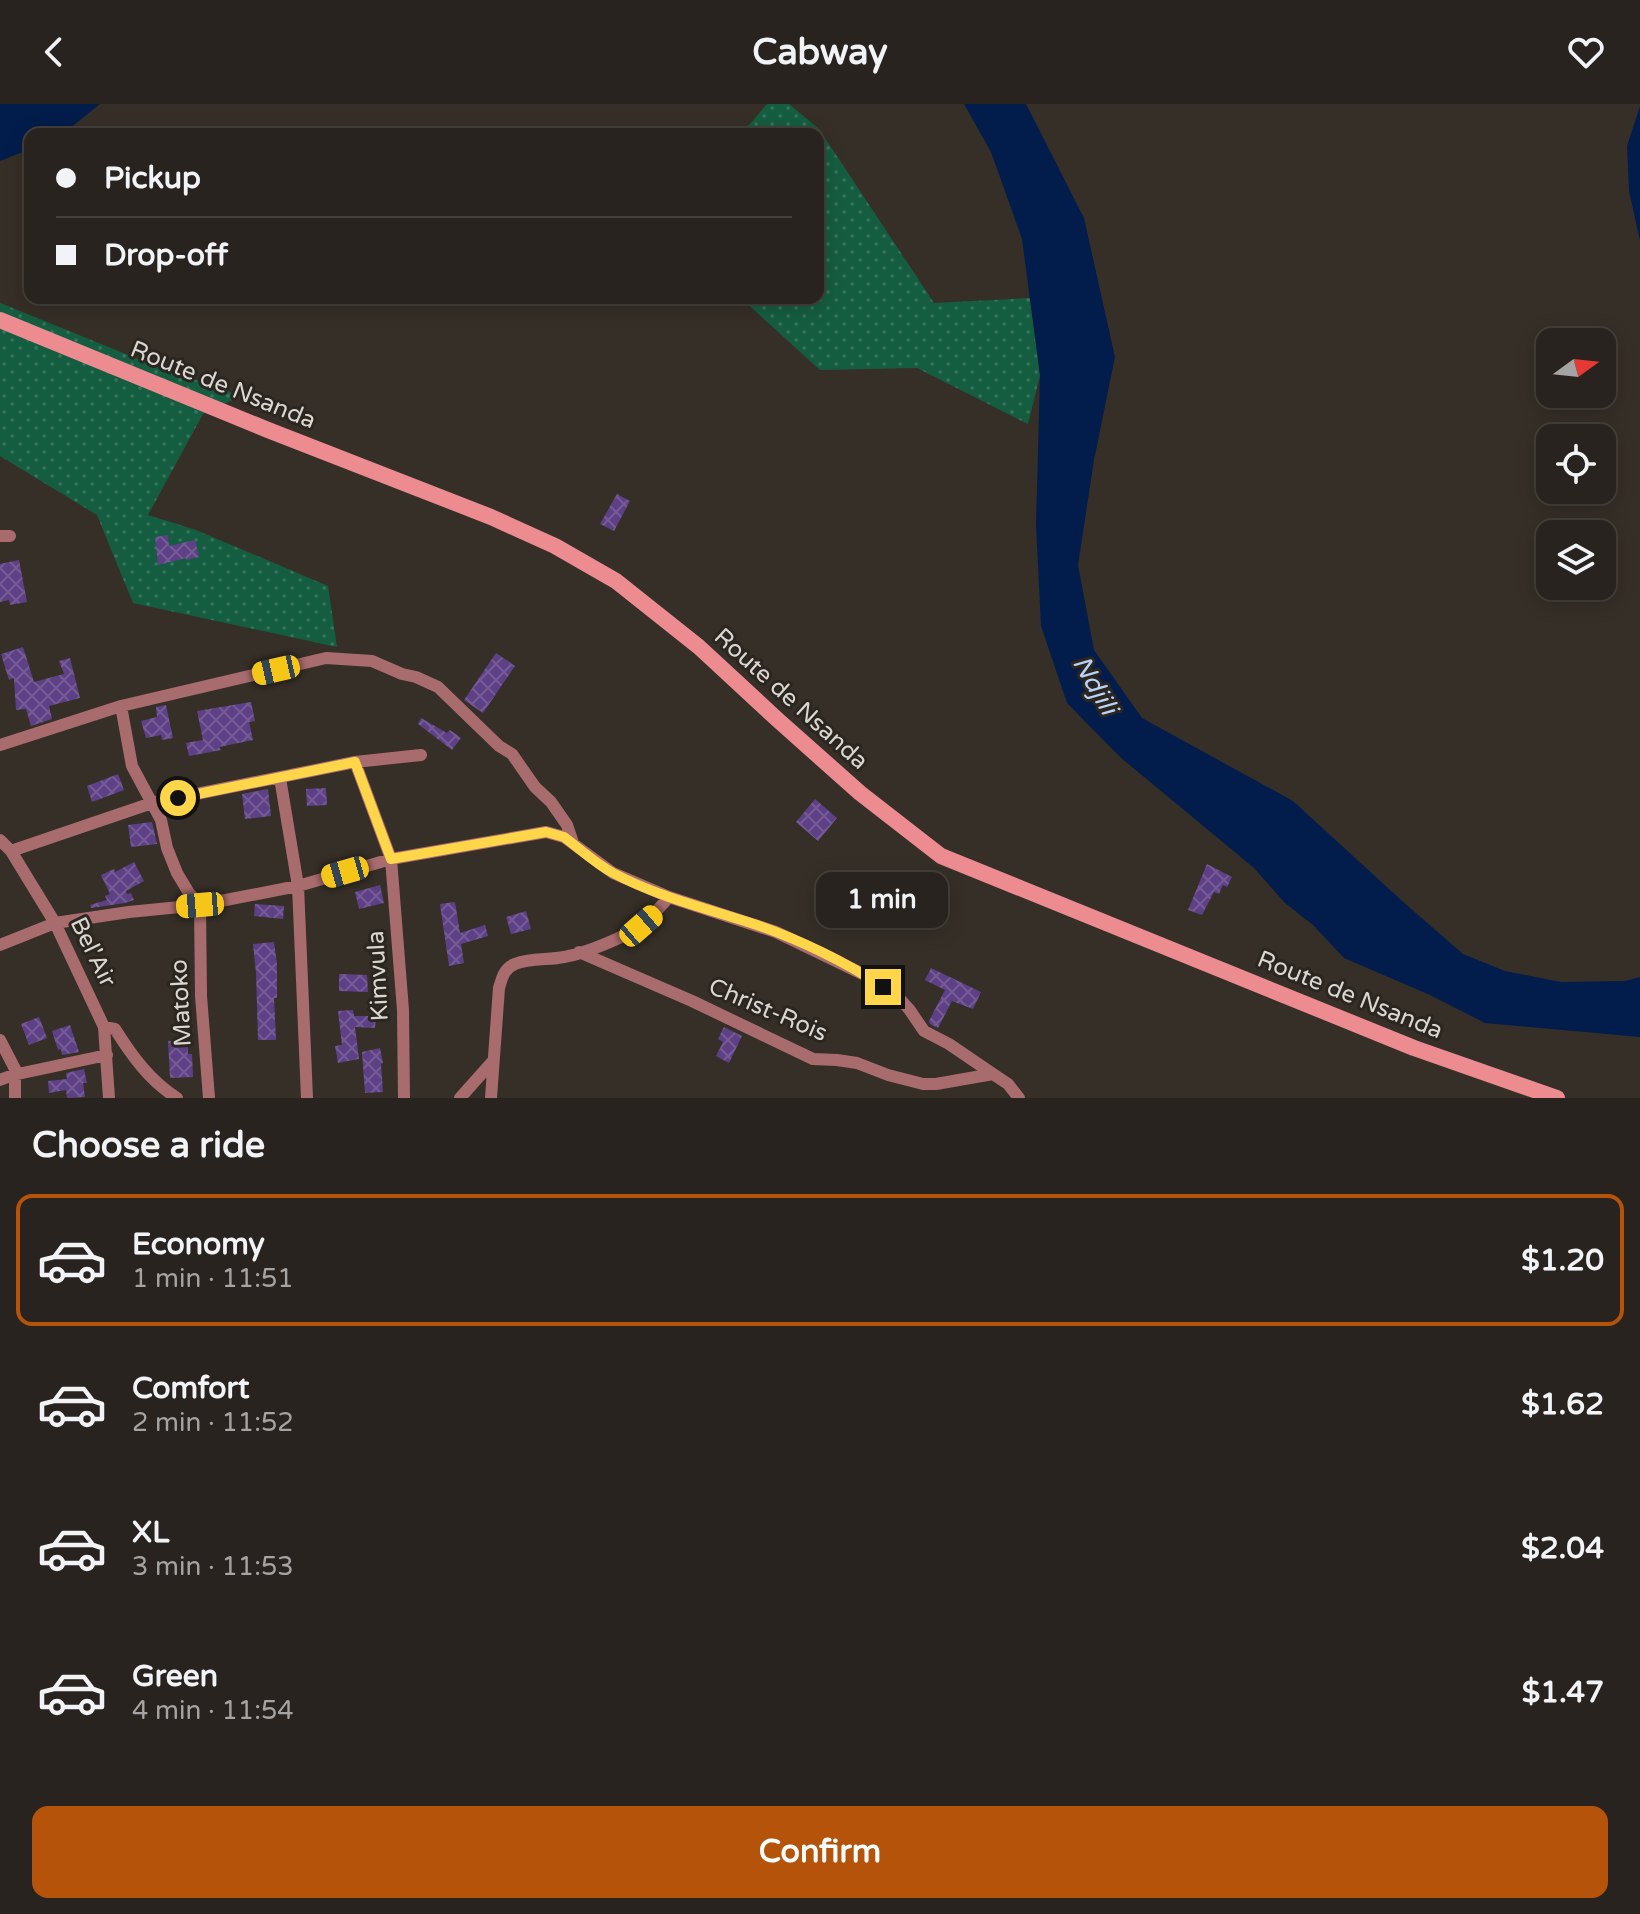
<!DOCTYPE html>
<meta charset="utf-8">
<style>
:root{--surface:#28231e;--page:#342f2b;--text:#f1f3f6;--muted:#a5a4a4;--line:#44403c;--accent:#b45309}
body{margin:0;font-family:"Varela Round",sans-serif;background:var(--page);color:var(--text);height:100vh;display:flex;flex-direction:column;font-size:30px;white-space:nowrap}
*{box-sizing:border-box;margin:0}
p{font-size:26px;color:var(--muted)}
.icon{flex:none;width:44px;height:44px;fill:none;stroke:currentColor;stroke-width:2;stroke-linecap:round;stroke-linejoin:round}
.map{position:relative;height:994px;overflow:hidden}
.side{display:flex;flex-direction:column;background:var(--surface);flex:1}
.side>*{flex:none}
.banner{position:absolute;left:24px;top:24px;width:800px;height:176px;border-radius:16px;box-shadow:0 4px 20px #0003,0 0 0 2px var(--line);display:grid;align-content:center;height:176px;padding:0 32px;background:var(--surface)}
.needle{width:52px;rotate:75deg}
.buttons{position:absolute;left:1536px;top:224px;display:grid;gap:16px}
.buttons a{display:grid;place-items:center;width:80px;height:80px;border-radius:16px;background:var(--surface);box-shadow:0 4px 20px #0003,0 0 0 2px var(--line);font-size:40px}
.end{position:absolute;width:36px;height:36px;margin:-18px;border:10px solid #ffd54a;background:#111;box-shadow:0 0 0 4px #111}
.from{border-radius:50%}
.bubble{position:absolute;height:56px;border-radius:16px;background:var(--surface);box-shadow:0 4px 20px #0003,0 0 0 2px var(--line);font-size:26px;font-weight:700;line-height:56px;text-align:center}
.car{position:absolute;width:24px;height:48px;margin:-24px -12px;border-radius:10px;box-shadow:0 0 6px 2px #0007;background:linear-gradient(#f5c518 24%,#345 0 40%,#f5c518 0 76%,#345 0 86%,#f5c518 0)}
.banner b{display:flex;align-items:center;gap:28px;height:76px;font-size:30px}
.banner b+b{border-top:2px solid var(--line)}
.banner i{width:20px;height:20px;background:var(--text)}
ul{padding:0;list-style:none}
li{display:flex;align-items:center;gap:24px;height:132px;margin:0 16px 12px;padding:0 16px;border:4px solid transparent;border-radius:16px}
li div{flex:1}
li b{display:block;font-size:30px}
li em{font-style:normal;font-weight:700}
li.active{border-color:var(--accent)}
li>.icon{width:72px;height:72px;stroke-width:1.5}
h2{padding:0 32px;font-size:36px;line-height:96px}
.button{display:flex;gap:16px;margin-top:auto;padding:16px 32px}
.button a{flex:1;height:92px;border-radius:16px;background:var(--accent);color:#fff;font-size:32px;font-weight:700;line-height:92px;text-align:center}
header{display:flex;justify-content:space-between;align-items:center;height:104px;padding:0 32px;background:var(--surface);font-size:36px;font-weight:700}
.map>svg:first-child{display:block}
.grass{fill:url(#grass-dots)}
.water{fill:#021d4b}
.building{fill:url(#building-cross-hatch)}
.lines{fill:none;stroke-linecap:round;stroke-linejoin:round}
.street{stroke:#a96c6e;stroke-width:12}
.secondary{stroke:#ec8b90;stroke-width:16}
.route{stroke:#ffd54a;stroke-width:10}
.labels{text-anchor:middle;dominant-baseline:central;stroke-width:6;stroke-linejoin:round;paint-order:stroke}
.street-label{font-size:24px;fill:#dad6d1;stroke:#2b261f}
.water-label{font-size:26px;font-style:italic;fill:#bad2f6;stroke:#2b261f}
</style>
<header><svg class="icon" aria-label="back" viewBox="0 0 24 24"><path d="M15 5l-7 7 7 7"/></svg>Cabway<svg class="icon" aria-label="heart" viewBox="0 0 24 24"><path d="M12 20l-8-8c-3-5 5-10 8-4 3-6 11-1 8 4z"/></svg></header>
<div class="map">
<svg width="1640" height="994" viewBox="0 0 1640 994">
<defs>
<pattern id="grass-dots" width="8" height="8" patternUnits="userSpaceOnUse" patternTransform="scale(2)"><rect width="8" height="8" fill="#155d41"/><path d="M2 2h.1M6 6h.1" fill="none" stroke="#36745b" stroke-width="1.8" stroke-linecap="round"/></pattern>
<pattern id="building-cross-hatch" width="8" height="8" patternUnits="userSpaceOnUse" patternTransform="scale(2)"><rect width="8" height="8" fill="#5e4086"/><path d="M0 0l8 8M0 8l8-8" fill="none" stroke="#745b96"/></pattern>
</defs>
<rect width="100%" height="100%" fill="#362f28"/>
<path class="grass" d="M767,0h22l30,25 115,174 96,-5 10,77 -12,49 -111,-56 -97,2 -79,-72h77v-164h-82l14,-10z
M0,199l143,58 98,35 -38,18 -55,101 48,15 132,56 9,61 -204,-44 -36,-88 -97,-59z"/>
<path class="water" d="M0,0h100l-37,30h-33v15l-30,12z
M964,0h62l58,114 31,139 -21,103 -16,105 16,85 48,68 151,83 108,99 62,54 42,17 56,11 64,-1 15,-4v60l-155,-14 -55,-28 -86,-37 -31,-33 -28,-22 -31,-35 -134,-111 -53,-54 -26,-77 -5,-100 4,-151 -18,-136 -31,-87z
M1640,2v135l-11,-50 -2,-45z"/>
<path class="building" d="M617,390l13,7 -16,30 -14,-7z
M168,431l1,11 26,-6 4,17 -13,3v-2l-28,7 -3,-28z
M19,456l8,42 -17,3 -1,-5 -9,2v-38z
M23,543l11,35 30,-8 -5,-13 11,-3 10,40 -31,8 3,13 -21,7 -5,-17 -10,1 -2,-32 -5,2 -8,-26z
M496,549l19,13 -32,47 -19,-13z
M251,598l4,19 -6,1 4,18 -34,7 2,3 -32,6 -3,-13 17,-3 -6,-29z
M166,601l7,33 -11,2 -1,-5 -15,3 -5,-17 16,-4 -1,-10z
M421,614l26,15 3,-3 11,8 -9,12 -34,-26z
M118,670l6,16 -32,12 -5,-16z
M326,684l1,17 -20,1 -1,-17z
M268,685l3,27 -26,3 -3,-25z
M815,695l22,19 -19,23 -22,-19z
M152,718l5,22 -26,3 -3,-22z
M134,758l10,19 -18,10 1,3 4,-1 3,7 -9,3 -34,5 -1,-3 17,-5 -2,-4 5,-2 -9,-19 13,-6 1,3z
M1207,760l25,13 -5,10 -4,-2 -4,9 -5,-2 -12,23 -14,-5z
M380,781l4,18 -25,6 -4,-17z
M455,798l5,31 25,-8 3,11 -27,8 3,19 -15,3 -9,-62z
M255,800l29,2 -1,13 -29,-3z
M526,807l5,18 -20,5 -5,-17z
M274,838l3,22v34h-3l2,42h-18l-2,-67 -3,-29z
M931,864l50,24 -8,17 -21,-8 -14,27 -8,-4 -1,-3 16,-31 -20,-10z
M339,870l28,1 1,17 -29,-1z
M353,906l1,6h22l-1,12 -20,-1 4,32 -21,4 -3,-17 7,-1 -4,-34z
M39,913l8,21 -18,7 -8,-21z
M70,921l9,27 -17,3 -1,-6 -3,1 -6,-19z
M724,923l18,9 -13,27 -13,-7 7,-14 -5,-3z
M188,936v14h4l1,23 -23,1 -2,-37z
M380,944l3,15 -2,1 2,28 -18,1 -3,-41z
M84,965l3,14h-4l2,14 -18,1 -1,-8 -17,3 -1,-12 19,-2 -1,-6z"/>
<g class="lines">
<path class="street" d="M0,432h10
M121,602l11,60 29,54 6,28 10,25 12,20 11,12 1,91 8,102
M0,641l121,-39 205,-48 46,3 30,13 14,3 22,10 61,59 13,8 23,33 16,15 16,23 6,18
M355,658l36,97 12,151 1,88
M280,674l18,108 9,212
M0,736l11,11 44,72 49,104 5,71
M11,747l141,-48 203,-41 66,-7
M0,841l55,-22 74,-11 71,-7 98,-19 93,-27 155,-27 18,5 49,36 56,24 107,35 93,45 29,20 11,12 15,22 25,13 44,30 15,10 11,14
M579,848l113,49 121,58 24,1 20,3 31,12 35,9h13l57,-10
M104,923l11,2c17,27 35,52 62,69
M0,936l15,29v29
M0,976l13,-5 94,-20
M460,994l33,-37
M491,994l8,-110c3,-10 5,-20 16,-24 14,-6 34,-4 49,-7 20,-3 64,-21 79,-33 10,-8 18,-18 26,-27"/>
<path class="secondary" d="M0,216l268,110 223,87 64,29 61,35 83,66 80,74 81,72 81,63 473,192 143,50"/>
</g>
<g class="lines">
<path class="route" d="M178,694l177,-36 36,97 155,-27 18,5c16,12 31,26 49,36 45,24 96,36 144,52 41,14 91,38 126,62"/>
</g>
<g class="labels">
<g class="street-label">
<text transform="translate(223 281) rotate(22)">Route de Nsanda</text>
<text transform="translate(791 595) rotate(42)">Route de Nsanda</text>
<text transform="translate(93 848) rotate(64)">Bel'Air</text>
<text transform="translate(378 872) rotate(-93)">Kimvula</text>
<text transform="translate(1350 891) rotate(22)">Route de Nsanda</text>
<text transform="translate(181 899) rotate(-93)">Matoko</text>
<text transform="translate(768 906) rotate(23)">Christ-Rois</text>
</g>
<g class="water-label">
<text transform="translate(1095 581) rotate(60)">Ndjili</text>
</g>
</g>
</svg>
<div class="buttons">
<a><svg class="needle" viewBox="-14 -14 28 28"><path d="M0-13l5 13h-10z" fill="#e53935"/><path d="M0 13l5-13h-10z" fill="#a5a4a4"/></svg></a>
<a><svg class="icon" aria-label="locate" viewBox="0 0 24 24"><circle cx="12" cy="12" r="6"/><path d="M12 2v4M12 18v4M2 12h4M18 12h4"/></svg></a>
<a><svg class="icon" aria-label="layers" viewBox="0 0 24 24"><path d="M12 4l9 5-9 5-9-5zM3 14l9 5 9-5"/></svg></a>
</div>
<i class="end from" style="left:178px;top:694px"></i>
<i class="end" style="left:883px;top:883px"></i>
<div class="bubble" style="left:816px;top:768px;width:132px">1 min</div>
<i class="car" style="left:276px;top:566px;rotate:257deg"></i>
<i class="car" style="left:345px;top:768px;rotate:254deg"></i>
<i class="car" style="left:200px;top:801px;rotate:265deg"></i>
<i class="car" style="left:641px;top:822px;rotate:49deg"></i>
<div class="banner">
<b><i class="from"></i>Pickup</b>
<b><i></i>Drop-off</b>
</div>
</div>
<section class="side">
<h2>Choose a ride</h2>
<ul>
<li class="active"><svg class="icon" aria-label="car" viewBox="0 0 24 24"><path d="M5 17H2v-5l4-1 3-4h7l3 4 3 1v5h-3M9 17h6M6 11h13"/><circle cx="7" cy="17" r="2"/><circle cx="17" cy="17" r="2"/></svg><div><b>Economy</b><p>1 min · 11:51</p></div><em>$1.20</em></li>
<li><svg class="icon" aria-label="car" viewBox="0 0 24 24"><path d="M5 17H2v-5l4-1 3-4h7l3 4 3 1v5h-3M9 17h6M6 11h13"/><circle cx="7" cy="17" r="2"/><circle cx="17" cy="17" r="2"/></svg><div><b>Comfort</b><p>2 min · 11:52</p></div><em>$1.62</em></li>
<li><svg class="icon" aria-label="car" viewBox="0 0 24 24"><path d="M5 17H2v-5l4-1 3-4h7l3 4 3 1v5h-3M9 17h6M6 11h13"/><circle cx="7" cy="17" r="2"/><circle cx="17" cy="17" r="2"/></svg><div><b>XL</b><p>3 min · 11:53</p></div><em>$2.04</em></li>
<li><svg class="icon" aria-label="car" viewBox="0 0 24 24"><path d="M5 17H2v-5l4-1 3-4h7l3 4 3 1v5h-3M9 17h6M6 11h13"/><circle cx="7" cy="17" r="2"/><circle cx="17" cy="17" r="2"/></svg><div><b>Green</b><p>4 min · 11:54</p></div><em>$1.47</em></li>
</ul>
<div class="button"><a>Confirm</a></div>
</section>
